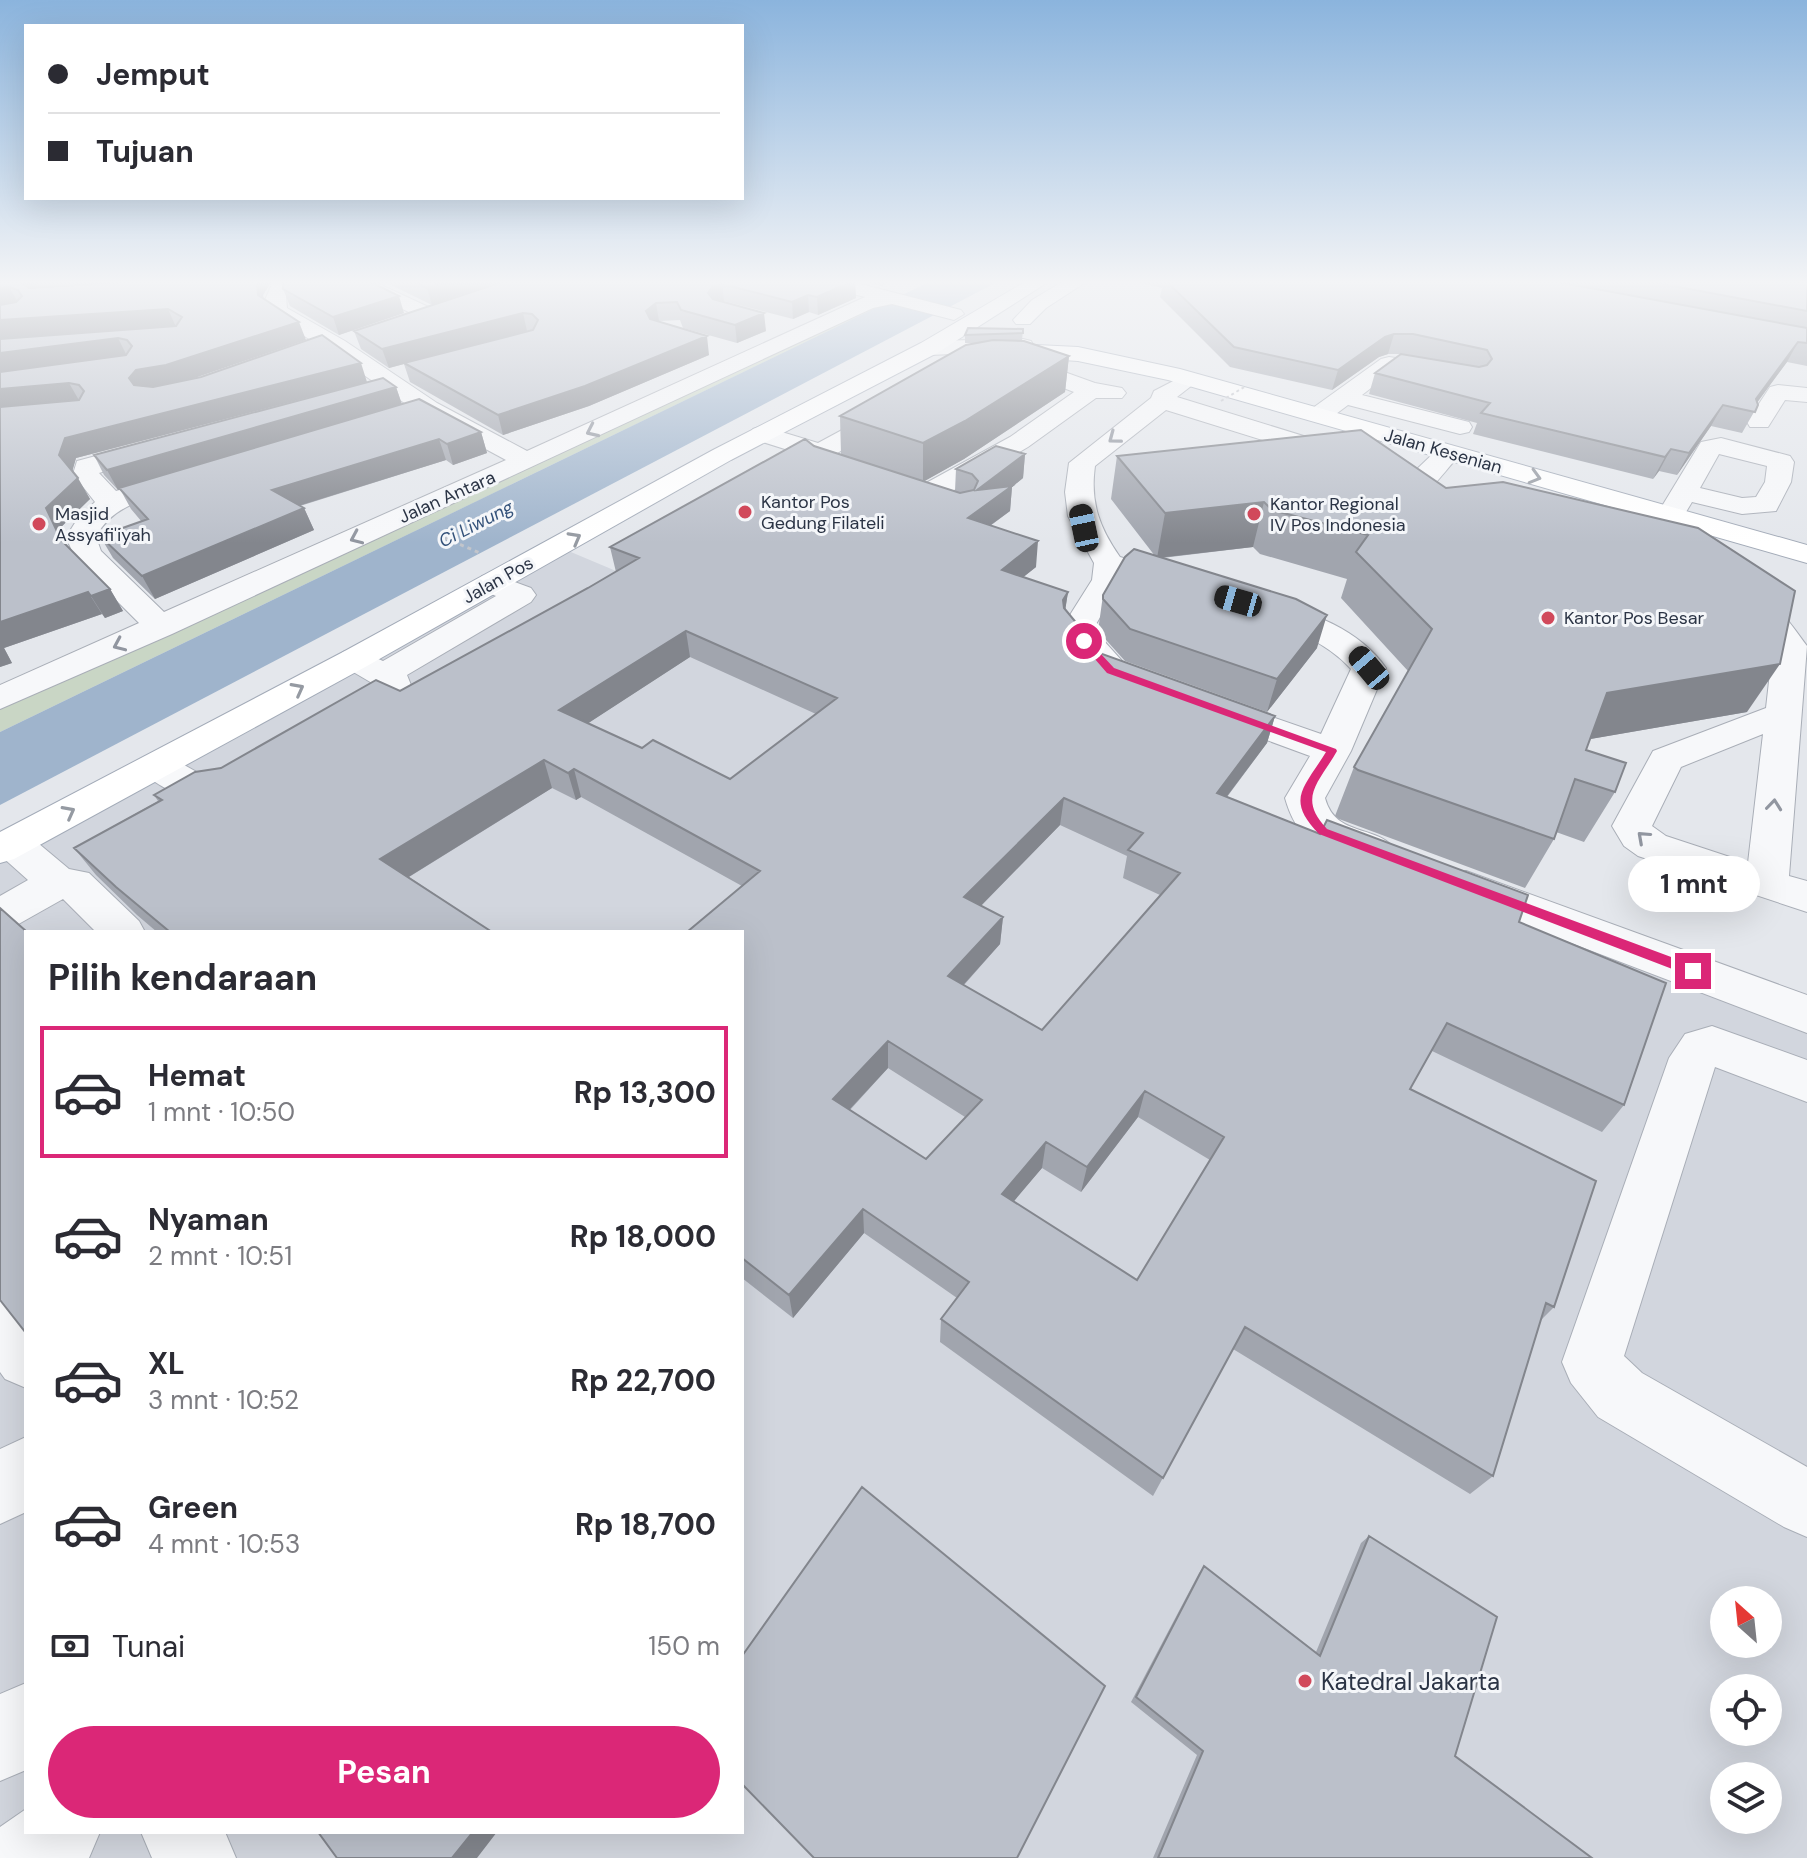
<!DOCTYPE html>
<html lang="id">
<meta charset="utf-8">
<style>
:root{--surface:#fff;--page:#f7f7f7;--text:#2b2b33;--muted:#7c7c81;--line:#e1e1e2;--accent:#db2777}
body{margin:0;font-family:"DM Sans",sans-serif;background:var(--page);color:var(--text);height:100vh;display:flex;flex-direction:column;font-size:30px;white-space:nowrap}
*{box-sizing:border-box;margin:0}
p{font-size:26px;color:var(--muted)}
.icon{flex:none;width:44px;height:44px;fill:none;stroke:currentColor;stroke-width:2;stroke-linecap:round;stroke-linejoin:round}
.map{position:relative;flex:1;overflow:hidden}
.drawer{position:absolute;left:24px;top:930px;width:720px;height:904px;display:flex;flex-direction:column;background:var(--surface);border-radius:0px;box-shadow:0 8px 32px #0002}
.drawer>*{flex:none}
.banner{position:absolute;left:24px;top:24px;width:720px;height:176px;border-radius:0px;box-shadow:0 8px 32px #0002;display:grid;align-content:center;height:176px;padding:0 24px;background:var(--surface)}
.needle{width:52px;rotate:333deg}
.tools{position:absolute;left:1710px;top:1586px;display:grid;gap:16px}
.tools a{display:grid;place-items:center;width:72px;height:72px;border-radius:50%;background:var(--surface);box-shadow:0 8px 32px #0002;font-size:40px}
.end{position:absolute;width:36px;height:36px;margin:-18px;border:10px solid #db2777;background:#fff;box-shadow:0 0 0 4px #fff}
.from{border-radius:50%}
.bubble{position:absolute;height:56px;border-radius:28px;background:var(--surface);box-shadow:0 8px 32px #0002;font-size:26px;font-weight:700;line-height:56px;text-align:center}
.car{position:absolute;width:24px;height:48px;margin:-24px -12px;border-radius:10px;box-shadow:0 0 6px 2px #0007;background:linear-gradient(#222 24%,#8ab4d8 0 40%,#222 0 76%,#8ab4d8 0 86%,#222 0)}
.banner b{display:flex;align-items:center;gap:28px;height:76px;font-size:30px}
.banner b+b{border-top:2px solid var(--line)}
.banner i{width:20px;height:20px;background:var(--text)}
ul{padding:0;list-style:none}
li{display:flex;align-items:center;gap:24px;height:132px;margin:0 16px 12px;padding:0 8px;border:4px solid transparent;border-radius:0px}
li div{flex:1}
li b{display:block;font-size:30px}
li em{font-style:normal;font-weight:700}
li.selected{border-color:var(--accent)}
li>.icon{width:72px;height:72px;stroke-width:1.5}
h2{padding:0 24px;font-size:36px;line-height:96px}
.pay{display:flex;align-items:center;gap:20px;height:88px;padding:0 24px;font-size:30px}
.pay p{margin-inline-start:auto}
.primary-button{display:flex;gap:16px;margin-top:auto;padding:16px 24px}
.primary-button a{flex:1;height:92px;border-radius:48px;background:var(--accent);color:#fff;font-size:32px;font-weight:700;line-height:92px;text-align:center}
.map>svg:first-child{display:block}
.built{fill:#d2d6de;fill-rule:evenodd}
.green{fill:#c9d6c5}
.water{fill:#9fb4cc}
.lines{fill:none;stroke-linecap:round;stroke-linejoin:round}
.minor-casing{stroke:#a9aeb7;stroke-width:2}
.major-casing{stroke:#a3abb8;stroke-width:2}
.path{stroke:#c2c5cb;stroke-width:3;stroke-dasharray:4 4;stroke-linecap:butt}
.minor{fill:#f7f8fa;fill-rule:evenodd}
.major{fill:#fff;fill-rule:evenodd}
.path-bridge{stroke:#c2c5cb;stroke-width:2;stroke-dasharray:3 3;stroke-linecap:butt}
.wall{fill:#a1a5ae;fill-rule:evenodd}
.shaded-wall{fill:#83868d}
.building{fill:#bbc0ca;stroke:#83868d;stroke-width:2;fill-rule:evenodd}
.oneway{stroke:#9196a0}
.oneway2{stroke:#959aa2}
.route{fill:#db2777}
.poi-dot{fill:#d1495b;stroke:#f4f6f9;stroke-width:3}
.labels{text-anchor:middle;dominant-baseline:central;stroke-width:6;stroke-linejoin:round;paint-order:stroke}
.far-street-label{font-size:18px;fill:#2b3445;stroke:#f4f6f9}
.far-poi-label{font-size:18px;fill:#2b3445;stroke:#f4f6f9;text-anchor:start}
.far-water-label{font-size:18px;font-style:italic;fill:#34527a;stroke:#f4f6f9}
.near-poi-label{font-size:24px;fill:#2b3445;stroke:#f4f6f9;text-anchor:start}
</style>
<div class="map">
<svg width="1807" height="1858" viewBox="0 0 1807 1858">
<rect width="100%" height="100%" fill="#e4e7ec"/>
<path class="built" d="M559,547l459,193 789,276v842h-1807v-1008zM26,932h716v900h-716zM1724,1600h44v44h-44zM1724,1688h44v44h-44zM1724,1776h44v44h-44z"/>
<path class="green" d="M894,298l-16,9 -878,425v-34z"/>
<path class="water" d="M929,282h68l-997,523v-73z"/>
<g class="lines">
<defs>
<path id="minor" d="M273,282h20l-7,14 1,12 58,33 92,62 90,48 338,-154 -44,-11 -2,-4h34l108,28 3,4 -10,6 -62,-16 -19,4 -701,326 -172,75v-24l139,-62 -63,-63 -10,-23 12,-19 17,-16 -22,-28 4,-13 79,-21 9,3 4,5 -4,5 -66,20 17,18 65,-18 10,2 3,6 -3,6c-35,9 -78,15 -95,50l5,14 63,61 342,-152 -87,-47 -90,-62 -58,-35 -6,-16z
M379,284l58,27 3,4 -3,4h-14l-51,-25 -3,-4 3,-4z
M1023,339l8,2 3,5 -3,5 -102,4 -11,-7 11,-7z
M1389,357l53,8 8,2 3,5 -3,5 -8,2 -49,-8 -31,24 107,27 3,5 -3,5 -9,2 -112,-29 -20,15h-18l-3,-5 3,-5 71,-51z
M1009,358l36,7 50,18 27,5 4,5 -4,5h-26l-68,49 -91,53 -10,2 -10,-2 -4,-6 4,-6 93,-51 64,-45 -42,-16 -31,-6 -3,-5 3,-5z
M1183,376l8,2 4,5 -18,14 172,53 4,6 -4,6 -9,2 -174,-54 -71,56c-5,36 4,61 25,91l67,19 4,7 -4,7 -11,2 -53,-15 -28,49v5l37,41 -5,7c-28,7 -49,-24 -64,-46v-7l29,-46 2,-17 -26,-47 -3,-24 4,-29 82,-65 3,-7z
M1778,385l29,3v14l-22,-2 -17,27h-18l-3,-5 23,-35z
M892,403l9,2 3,5 -3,5 -67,40 42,15 4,6 -4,6h-18l-42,-15 -9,-11 -54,-17 -4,-5 4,-5 9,-3 56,17z
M1721,438l69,18 4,6 -3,20 -15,29 -34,3 -50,-12 -12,20 -10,2 -10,-2 -4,-6 45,-74zM1719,454l48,12 -2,16 -9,15 -14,1 -42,-10z
M1448,445l9,3 4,5 -4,5c-16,17 -35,49 -61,43l-4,-6 4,-6 43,-41z
M493,574l38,14 5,7 -5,7 -124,73 4,10 -5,7c-24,15 -52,41 -81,34l-5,-8 5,-8 47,-27 -29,-17 -5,-7 5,-7 12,-3 28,12 113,-65 -14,-6 -4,-7 4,-7z
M1744,589c29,7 46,34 63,57l-18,230 18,5v31l-169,-56 -14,-10 -12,-20 41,-75 113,-43 7,-62 -16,-23 -29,-25 5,-7zM1763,734l-15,129 -82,-27 -14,-10 29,-59z
M1265,600c44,11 94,29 121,68l-35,83 -26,47c11,41 54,25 72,54l-6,10c-25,7 -65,-8 -84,-25 -12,-10 -18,-25 -22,-39l25,-42 -109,-40 -5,-8 5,-8 13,-3 107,37 30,-65c-25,-28 -62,-41 -97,-52l-5,-7 5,-7z
M157,753l13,4 32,18 35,-11 13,3 6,9c-26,39 -95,23 -118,-11l6,-8z
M12,829l14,4 43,36 20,4 50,48 6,11h-49l-33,-33 -48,27 -15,5v-35l28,-16 -28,-25v-22z
M1466,871l341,124v38l-356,-136 -6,-11 6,-11z
M1712,1026l95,34v42l-92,-35 -91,289 18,17 165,94v70l-23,-10 -186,-110 -27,-34 -9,-21 107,-304 16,-24z
M0,1291l21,9 5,7v81l-21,-9 -5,-7z
M26,1437v75l-26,12v-75z
M26,1683v87l-26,11v-87z
M26,1809v23h74l-11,26h-89v-31z
M141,1832h84l11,26h-84z"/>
<path id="major" d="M1025,282h23l-111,71 -206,107 -364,206 -353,193 -14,4v-31l343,-180 370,-202 208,-107z
M1062,282h24l-40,26 -16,16h-14l-3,-4 19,-20z
M997,343l81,4 102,22 627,176v18l-639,-183 -90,-19 -89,-6 -3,-5 3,-5z"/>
</defs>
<use href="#minor" class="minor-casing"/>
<use href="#major" class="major-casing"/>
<path class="path" d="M438,535l42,18"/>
<use href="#minor" class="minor"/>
<use href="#major" class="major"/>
<path class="path-bridge" d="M1221,401l25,-15"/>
</g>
<path class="wall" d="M0,282h271l-8,13 1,4 -72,80 175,3 -291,76 -4,13 18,28 -31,30 8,17 43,43 13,22 -18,7 -3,-4 -98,34 8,15 -12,4z
M283,282h215l-66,23 -45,-22h-14l31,30 -65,22 -49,-29 -7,-17z
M502,282h353l1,16 -38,17 -9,-3 -16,7 -69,-18 -2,1 44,29 -29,12 -54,-15 -3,-8 -21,1 50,34 -120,51 -86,29 -93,-53 -6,-18 -15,4 -28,-19 -7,-18z
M866,282h24l-8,4z
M1138,282h669v84l-20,-4 -30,40 1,3 -16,28 -31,-7 -34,49 -18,-4 -6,8 -180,-45 4,-11 -108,-29 6,-21 26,-19h-13l-9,3 -47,33 -102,-23 -70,-70 2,-9z
M1023,329l-1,12 47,15 -4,36 -101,67 -40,22 31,10 1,-22 69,-15 -2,24 -11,9 -2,24 -20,15 46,41 -13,10 45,15 -3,18 37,44 173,62 -8,27 -40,54 292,125 105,183 -22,27 -170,-81 -22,38 144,218 -14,14 -47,155 -23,18 -237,-145 -80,147 -213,-154 1,-23 16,-21 -93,-65 -71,85 -51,-40v-392l-161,-89 -5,3 -24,-12 -143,89 83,55h-335l-20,-17 -41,-40 -22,-27 84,-47 -4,-6 67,-27 179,-77 188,-103 28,-16 -6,-25 204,-101 27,8 -1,-38 135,-73h-10v-8zM690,657l126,57 -86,65 -88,-31 -54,-25zM1060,825l67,31 -4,22 37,17 -118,135 -78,-45 36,-41 3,-27 -22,-11zM888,1068l77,49 -39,42 -76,-49zM1138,1117l72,43 -73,120 -124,-79 29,-33 39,24z
M396,387l6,17 79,28 6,21 -34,12 -7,-5 -146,46 4,2 10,22 -159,69 -42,-41 -13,-22 42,-14 -11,-13 -11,-20 -2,1 -14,-15 -10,-20z
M1361,430l386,282 -157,27 -4,11 29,42 -31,50 -28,-10 -2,7 -29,49 -186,-69 -4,-3 19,-49 54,-96 -67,-73 6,-19 -87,-25 -7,-7 -91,11 155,90 -50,64 -142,-51 -27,-30 5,-36 52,-39 -44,-57 6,-43z
M1369,1536l86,220 137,102h-439l44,-103 -66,-53 68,-129 5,-7 112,86 45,-109z"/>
<path class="shaded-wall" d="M17,282h18l3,5 -13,10z
M257,282h14l-8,13 2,17 -7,-17z
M443,282h55l-66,23 -5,-17z
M851,282h4l1,16 -38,17 -1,-18z
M722,284l2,17 -9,2 -7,-10 5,-7z
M9,287l10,17 -19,3v-19z
M808,295l1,17 -16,7 -1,-17z
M399,296l5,17 -65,22 -6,-18z
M656,303l3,18 -10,8 -3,-18z
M168,309l8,18 -176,12v-19z
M523,313l4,18 -138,37 -7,-19z
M764,313l2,18 -29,12 -2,-18z
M299,322l7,18 -167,57 -10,-19 7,-8z
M1394,334l-6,20 -9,3 -47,33 6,-20 47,-33z
M707,336l2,19 -120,51 -86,29 -5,-20z
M118,338l9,18 -127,17v-20z
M1798,342l-11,20 -36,49 5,-12z
M1069,356l-4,36 -101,67 -41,23v-39z
M361,363l6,19 -291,76 -5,18 -12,-21 6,-17z
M69,383l11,19 -80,7v-20z
M396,387l6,18 -284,85 -11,-20z
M1723,405l-12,21 -34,49 12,-22z
M481,432l6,21 -34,12 -6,-21z
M439,439l7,21 -164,51 -10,-21z
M1671,449l-12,22 -6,8 12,-22z
M1025,454l-2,24 -11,9 -2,24 -44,32 2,-25 9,-28z
M78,478l12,21 -31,30 15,33 -13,-22 -15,-32z
M1264,502l-11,45 -96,11 8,-45z
M304,508l10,22 -159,69 -13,-23z
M1038,541l-2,26 -36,29 2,-26z
M110,589l13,22 -18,7 -14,-22z
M88,592l14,22 -98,34 8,15 -12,4v-45z
M1068,592l-4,26 -1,-18z
M1327,615l-10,33 -50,64 10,-33z
M686,631l4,26 -123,80 -8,-27z
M1780,664l-33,48 -168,29 28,-48z
M1275,716l-8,27 -58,77 8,-27z
M544,760l8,28 -158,98 -14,-27z
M574,769l7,28 -5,3 -8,-27z
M1064,798l-4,27 -98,100 2,-28z
M1003,917l-3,27 -53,59 1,-27z
M888,1041v27l-53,57 -2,-26z
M1145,1091l-7,26 -57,75 6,-25z
M1046,1142l-4,26 -43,51 3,-25z
M863,1209l1,24 -71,85 -4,-23z
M473,1832h24l-20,26h-25z"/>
<path class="building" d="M0,282h20l9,6 95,-6h133l1,13 41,27 -133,43 -30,5 -7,8 5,7 19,2 48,-10 121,-42 39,28 -296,75 -6,17 19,23 -32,30 15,32 49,49 -19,7 -3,-4 -88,30v-215l79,-7 5,-9 -5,-6 -10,-2 -69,6v-17l126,-17 6,-9 -5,-6 -9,-2 -118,15v-14l176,-13 6,-9 -14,-8 -168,11v-15l16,-3 6,-6 -4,-6 -9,-3 -9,1z
M283,282h88l28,14 -66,21 -50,-28z
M416,282h27l-16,6z
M502,282h349l-34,15 -9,-2 -16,7 -70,-18 -9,2 -5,7 5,6 51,14 -29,12 -54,-15 -4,-8 -21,1 -10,8 4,8 57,17 -122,50 -87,29 -94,-52 129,-33 5,-10 -6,-6 -9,-1 -141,36 -28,-18z
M1167,282h391l249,46v15l-9,-1 -42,57 2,6 -3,7 -32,-7 -34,48 -18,-4 -6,8 -184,-44 9,-10 -115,-30 26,-19 78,13 8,-2 5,-6 -5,-9 -74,-16h-19l-9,3 -47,33 -104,-23z
M1652,282h155v29z
M968,328l55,1v4l-58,2z
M993,340l31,1 45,15 -104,65 -42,22 -83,-27 126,-71z
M383,378l13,9 -289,83 -13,-15z
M419,399l62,33 -34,12 -8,-5 -167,51 32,18 -162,68 -42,-40 48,-17 -29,-31z
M1361,430l85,58 57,-6 195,46 97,63 -15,73 -173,29 -21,57 40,13 -11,29 -40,-13 -21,60 -196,-69 -4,-3 78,-138 -76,-77 12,-17 -96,-25 -8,-8 -99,11 -48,-57z
M805,439l9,7 146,47 14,-3 4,-9 -6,-7 -16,-5 40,-23 29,8 -48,36 35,-4 -44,32 70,23 -36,29 66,22 -5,8 1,8 38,46 173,62 -58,77 103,41 7,-14 201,75 -9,27 147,61 -42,122 -177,-82 -37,66 186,92 -42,126 -8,-4 -53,173 -248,-149 -82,151 -222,-159 28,-37 -106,-73 -74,86 -47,-37v-326h-55l73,-61 -186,-102 -6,4 -24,-13 -164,99 112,73h-322l-54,-45 -42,-39 88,-48 -8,-5 41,-23 26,-4 155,-88 24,11 188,-103 51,-30 -29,-11zM686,631l151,67 -107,81 -77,-39 -11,8 -83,-38zM1064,798l79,35 -15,17 52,23 -138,157 -94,-54 55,-59 -39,-20zM888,1041l94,59 -56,59 -93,-60zM1145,1091l79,46 -87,143 -135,-86 44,-52 41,25z
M1134,549l162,50 31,16 -50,64 -147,-50 -27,-30v-4l22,-38z
M0,908l27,24 -1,401 -26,-33z
M862,1487l243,199 -88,172h-203l-72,-74v-128z
M1369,1536l128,81 -42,139 137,102h-434l45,-107 -67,-54 68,-131 116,90z
M318,1832h155l-21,26h-115z"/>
<defs><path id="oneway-chevron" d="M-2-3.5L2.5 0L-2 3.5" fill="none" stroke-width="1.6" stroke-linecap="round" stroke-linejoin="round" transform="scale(2)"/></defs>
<g class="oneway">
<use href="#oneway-chevron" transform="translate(592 431) rotate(155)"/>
<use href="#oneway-chevron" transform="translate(1114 438) rotate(143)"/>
<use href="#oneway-chevron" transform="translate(356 538) rotate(156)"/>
<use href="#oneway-chevron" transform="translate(119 645) rotate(156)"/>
<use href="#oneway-chevron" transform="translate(1774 805) rotate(-84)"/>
<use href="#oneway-chevron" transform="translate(1643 837) rotate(-138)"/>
</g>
<g class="oneway2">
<use href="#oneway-chevron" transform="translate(1535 477) rotate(16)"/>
<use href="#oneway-chevron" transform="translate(575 538) rotate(-29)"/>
<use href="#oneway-chevron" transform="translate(298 689) rotate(-28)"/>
<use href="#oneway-chevron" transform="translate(69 812) rotate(-28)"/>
</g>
<linearGradient id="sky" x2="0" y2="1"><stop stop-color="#8bb4dd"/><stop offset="0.52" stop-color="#f3f4f6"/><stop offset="1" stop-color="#f3f4f6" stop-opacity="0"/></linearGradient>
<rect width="1807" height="543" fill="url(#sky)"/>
<path class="route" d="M1081,639h6l27,29 222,81 1,2c-18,32 -40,46 -10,78l371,138 2,4 -7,5 -5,-1 -369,-141c-34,-35 -15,-46 7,-82l-219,-79 -26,-30z"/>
<g class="poi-dot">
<circle cx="745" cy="512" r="8"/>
<circle cx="1254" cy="514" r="8"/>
<circle cx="39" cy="524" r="8"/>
<circle cx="1548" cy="618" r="8"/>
<circle cx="1305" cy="1681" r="8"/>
</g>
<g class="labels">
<g class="far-street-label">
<text transform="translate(1443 451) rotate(16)">Jalan Kesenian</text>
<text transform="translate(447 497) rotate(-24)">Jalan Antara</text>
<text transform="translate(498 580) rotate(-29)">Jalan Pos</text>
</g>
<g class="far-poi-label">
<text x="761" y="502">Kantor Pos<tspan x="761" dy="21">Gedung Filateli</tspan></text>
<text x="1270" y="504">Kantor Regional<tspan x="1270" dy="21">IV Pos Indonesia</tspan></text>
<text x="55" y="514">Masjid<tspan x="55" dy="21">Assyafi'iyah</tspan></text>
<text x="1564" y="618">Kantor Pos Besar</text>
</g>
<g class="far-water-label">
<text transform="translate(476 524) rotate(-27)">Ci Liwung</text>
</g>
<g class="near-poi-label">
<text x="1321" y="1681">Katedral Jakarta</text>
</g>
</g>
</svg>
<div class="tools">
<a><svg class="needle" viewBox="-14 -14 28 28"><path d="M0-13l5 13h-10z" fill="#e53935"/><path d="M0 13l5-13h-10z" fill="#7c7c81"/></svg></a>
<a><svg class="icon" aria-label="locate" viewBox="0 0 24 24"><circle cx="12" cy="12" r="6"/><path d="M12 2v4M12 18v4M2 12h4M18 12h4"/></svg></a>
<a><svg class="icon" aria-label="layers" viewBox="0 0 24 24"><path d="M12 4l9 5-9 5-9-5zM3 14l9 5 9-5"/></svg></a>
</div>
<i class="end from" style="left:1084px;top:641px"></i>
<i class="end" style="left:1693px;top:971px"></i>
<div class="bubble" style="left:1628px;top:856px;width:132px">1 mnt</div>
<i class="car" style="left:1084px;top:528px;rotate:348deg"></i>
<i class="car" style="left:1238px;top:601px;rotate:286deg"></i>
<i class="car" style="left:1369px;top:668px;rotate:320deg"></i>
<div class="banner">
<b><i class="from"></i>Jemput</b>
<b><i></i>Tujuan</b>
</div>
<section class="drawer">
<h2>Pilih kendaraan</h2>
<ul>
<li class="selected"><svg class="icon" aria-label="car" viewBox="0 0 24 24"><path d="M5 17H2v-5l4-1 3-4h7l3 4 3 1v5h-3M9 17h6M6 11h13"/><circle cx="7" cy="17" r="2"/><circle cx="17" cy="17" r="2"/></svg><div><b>Hemat</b><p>1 mnt · 10:50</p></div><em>Rp 13,300</em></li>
<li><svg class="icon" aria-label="car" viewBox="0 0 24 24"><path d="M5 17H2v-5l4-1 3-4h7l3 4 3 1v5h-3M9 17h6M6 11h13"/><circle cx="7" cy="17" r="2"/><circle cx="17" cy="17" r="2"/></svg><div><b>Nyaman</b><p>2 mnt · 10:51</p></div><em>Rp 18,000</em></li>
<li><svg class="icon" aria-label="car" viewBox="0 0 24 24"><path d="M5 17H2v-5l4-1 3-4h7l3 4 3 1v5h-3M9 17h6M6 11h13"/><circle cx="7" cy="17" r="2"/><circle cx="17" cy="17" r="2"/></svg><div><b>XL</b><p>3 mnt · 10:52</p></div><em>Rp 22,700</em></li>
<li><svg class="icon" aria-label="car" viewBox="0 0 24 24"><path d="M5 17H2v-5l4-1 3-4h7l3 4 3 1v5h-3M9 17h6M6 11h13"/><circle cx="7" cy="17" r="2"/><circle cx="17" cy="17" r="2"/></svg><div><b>Green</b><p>4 mnt · 10:53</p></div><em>Rp 18,700</em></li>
</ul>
<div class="pay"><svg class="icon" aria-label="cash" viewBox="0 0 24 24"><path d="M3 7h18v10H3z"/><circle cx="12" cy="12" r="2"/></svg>Tunai<p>150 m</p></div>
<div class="primary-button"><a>Pesan</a></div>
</section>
</div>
